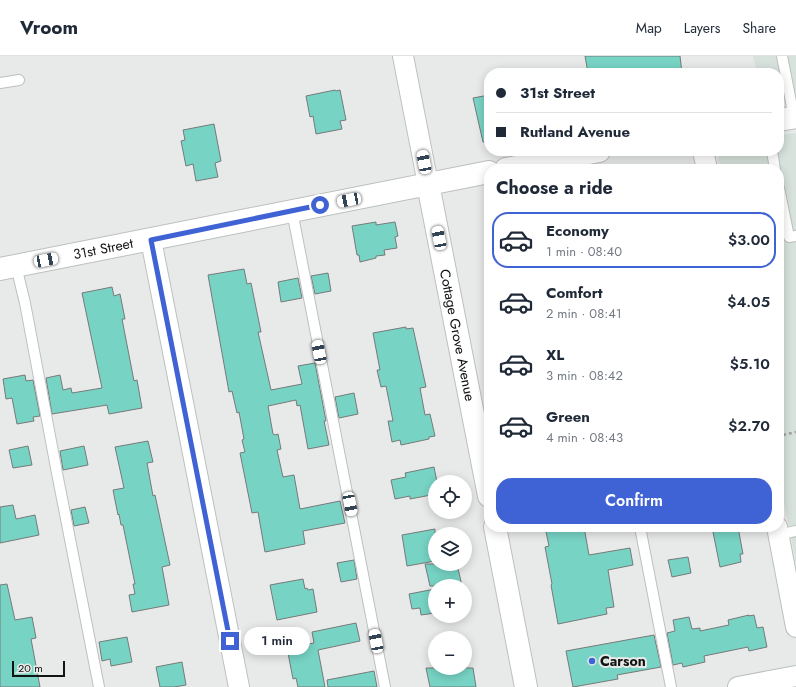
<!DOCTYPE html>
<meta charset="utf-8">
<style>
:root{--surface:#fff;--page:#f6f6f7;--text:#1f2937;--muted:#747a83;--line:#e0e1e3;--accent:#3f62d4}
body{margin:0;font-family:Jost,sans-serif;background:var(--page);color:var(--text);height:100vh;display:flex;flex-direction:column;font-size:15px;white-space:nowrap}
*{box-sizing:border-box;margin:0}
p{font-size:13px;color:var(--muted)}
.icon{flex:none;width:22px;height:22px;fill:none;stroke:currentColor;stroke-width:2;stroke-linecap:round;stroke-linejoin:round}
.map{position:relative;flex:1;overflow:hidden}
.panel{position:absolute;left:484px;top:108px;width:300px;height:368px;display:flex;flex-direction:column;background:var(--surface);border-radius:16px;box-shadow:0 2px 10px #0003}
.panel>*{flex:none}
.banner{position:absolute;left:484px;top:12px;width:300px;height:88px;border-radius:16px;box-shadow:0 2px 10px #0003;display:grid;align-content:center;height:88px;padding:0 12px;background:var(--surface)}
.tools{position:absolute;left:428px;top:419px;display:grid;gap:8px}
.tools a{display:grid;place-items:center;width:44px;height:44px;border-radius:50%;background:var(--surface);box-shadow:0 2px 10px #0003;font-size:20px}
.scale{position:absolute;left:12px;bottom:10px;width:53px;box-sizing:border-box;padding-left:4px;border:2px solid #121313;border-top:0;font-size:11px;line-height:14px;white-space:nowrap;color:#121313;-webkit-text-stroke:3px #e7eae8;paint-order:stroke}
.end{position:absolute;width:18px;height:18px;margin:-9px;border:5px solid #3f62d4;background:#fff;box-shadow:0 0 0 2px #fff}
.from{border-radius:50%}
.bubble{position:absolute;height:28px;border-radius:14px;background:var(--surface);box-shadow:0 2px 10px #0003;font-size:13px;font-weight:600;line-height:28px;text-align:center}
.car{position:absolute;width:12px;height:24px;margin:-12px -6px;border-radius:5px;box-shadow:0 0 3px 1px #0007;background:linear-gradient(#fff 24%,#345 0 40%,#fff 0 76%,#345 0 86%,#fff 0)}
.banner b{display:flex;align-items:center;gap:14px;height:38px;font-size:15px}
.banner b+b{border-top:1px solid var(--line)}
.banner i{width:10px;height:10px;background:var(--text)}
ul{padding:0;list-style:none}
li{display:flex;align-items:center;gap:12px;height:56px;margin:0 8px 6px;padding:0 4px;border:2px solid transparent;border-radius:16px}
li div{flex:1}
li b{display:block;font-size:15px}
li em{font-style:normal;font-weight:600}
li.on{border-color:var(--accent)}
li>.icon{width:36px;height:36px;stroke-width:1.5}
h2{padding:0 12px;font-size:18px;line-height:48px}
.cta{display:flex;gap:8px;margin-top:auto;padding:8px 12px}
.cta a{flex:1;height:46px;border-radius:16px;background:var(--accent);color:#fff;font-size:16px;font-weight:600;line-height:46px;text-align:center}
header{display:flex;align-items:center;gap:24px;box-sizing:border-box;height:56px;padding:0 20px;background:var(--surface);border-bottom:1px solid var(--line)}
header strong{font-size:19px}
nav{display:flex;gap:22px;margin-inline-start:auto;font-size:14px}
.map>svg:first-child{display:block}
.built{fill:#d6e2db}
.building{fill:#77d4c5;stroke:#767a79}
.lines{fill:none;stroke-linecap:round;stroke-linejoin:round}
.service-casing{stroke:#bcc0be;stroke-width:12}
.minor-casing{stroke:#bcc0be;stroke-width:22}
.tertiary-casing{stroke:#bcc0be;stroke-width:24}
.secondary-casing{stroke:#bcc0be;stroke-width:24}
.path{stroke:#a0a2a1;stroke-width:2.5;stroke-dasharray:3 3;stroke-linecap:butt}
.service{stroke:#fff;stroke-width:10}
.minor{stroke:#fff;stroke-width:20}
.tertiary{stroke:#fff;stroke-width:22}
.secondary{stroke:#fff;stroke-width:22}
.route{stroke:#3f62d4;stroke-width:5}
.poi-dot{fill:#3f62d4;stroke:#e7eae8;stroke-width:1.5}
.labels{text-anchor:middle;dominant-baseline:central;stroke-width:4;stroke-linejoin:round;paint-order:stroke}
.street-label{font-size:14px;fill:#121313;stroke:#e7eae8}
.poi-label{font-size:14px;font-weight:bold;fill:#121313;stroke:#e7eae8;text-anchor:start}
</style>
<header>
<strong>Vroom</strong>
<nav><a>Map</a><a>Layers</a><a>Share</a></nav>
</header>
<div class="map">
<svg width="796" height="631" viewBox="0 0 796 631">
<rect width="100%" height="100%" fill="#e7eae8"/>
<path class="built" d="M753,0h43v41l-17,4v-28h-22z
M796,77v429l-17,-84v-309h-59l-2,-10 2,-8h59v-16z"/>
<path class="building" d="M585,0h95l2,17h-94z
M335,34l1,1 4,-1 6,30 -6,1 2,8 -26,5 -3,-18 -3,1 -4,-21z
M489,39v47h-6l-10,-44z
M214,68l7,37 -6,2 3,14 -22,4 -3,-17 -7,2 -5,-25 4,-1 -2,-10z
M376,166v3l19,-3 3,14 -3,1 2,11 -13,2 1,5 -9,1v2l-16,4 -1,-7h-2l-5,-29z
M244,213l3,15 4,-1 10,49h-3l13,58 31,-6 -4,-18 17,-3 11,58h-2l5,24 -21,4 -8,-44 -3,1 -1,-6 -28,6 5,28 2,1 3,-1 3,15 -4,1 6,27 11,-2 6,34 40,-8 5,22 -42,8 2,13 -40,8 -7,-40 -6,1 -12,-60 5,-1 -3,-12 2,-1 -5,-27 -2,1 -5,-22 -3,1 -21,-117z
M328,217l3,18 -16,3 -4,-18z
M298,222l4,20 -21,4 -3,-20z
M112,231l2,9 6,-2 5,25h-3l12,62 3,-1 5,28 -33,6 -2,-9 -55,9 -6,-36 14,-3 3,15 8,-2 1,5 30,-5 -20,-95z
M406,271v2l7,-1 13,59 -6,1 5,27 5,-1 5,22 -6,1v2l-28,6 -1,-5 -8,2 -4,-21h5l-7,-35 -5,1 -4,-17h3l-7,-37z
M25,319l1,6 7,-1 7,36 -7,1 1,4 -17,3 -5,-26 -6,1 -3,-20z
M354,337l4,21 -19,4 -4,-21z
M148,385l5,21 -6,1 6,33 2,-1 15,70 -8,2 7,38 -37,7 -3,-17 6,-1 -2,-10h2l-12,-59h-2l-2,-11 -1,1 -5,-25 11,-2 -9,-41z
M28,390l4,19 -19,3 -4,-18z
M84,390l4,19 -25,5 -3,-19z
M434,411l3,15h-2v9h-5l1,4 -21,4v-3l-15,3 -4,-19 15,-3 -1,-4z
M13,449l3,14 19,-4 4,20 -39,8v-36z
M85,451l4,16 -15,3 -3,-16z
M545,471h39l5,28 41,-7 3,17 -25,5 6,37 -8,1 1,6 -49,10 -7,-39 1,-1 -7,-37 4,-1z
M712,471h26l5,27h-3l1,8 -21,5z
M435,473v32l-28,5 -5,-31z
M688,501l3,16 -19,4 -4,-17z
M354,504l3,19 -16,3 -4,-19z
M425,508h32l5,22h-32z
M303,523l2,10 2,-1 1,2 5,-1 4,23 -40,8 -7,-35z
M7,528l8,36 17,-3 4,21 -5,1 9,48h-40v-102z
M435,533v24l-14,2 -1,-7 -8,1 -3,-15z
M749,559v1l5,-1 3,13 6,-1 4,20 -18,4 -1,-4 -44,9 1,6 -22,5 -1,-4 -9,2 -6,-32 8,-2 -2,-11 16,-3 3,12 8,-1v3l29,-6 -1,-5z
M356,567l4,18 -42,9 7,37h-27l-2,-9 -3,1 -6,-31 27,-5 -2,-11z
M654,579l7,32 -44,8 1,4 -45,8 -7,-36z
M127,581l5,25 -21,4 -1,-7 -8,2 -3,-19z
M182,606l4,23 -12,2h-14l-4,-20z
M426,612h47l3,19h-46z
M374,615l3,16h-49l-1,-7z"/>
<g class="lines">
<defs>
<path id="service" d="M782,0l12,61
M0,27l19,-3
M772,95l3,18
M779,132l10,49 7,-1
M292,155l93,476
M16,210l9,37 32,170 42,214
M640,471l31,160
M778,479l18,-4"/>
<path id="minor" d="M403,0l25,128
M703,95l4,18
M151,184l88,447
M777,471l19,100
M738,631l58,-11"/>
<g id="tertiary">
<path id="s1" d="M428,128l61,312"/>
<path d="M495,471l31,160"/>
</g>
<g id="secondary">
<path d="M779,64l17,-3"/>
<path d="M506,113l93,-18"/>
<path id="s2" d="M0,213l489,-97"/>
</g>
</defs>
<use href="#service" class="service-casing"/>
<use href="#minor" class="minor-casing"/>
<use href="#tertiary" class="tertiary-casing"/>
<use href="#secondary" class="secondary-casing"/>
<path class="path" d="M783,379l13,-3"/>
<use href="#service" class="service"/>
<use href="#minor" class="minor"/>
<use href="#tertiary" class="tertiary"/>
<use href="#secondary" class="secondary"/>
</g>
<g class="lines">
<path class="route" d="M230,585l-79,-401 169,-35"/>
</g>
<circle class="poi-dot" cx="592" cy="605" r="4"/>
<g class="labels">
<g class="street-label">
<text stroke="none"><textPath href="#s2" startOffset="105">31st Street</textPath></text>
<text stroke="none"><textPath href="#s1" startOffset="154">Cottage Grove Avenue</textPath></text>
</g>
<g class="poi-label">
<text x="600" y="605">Carson</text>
</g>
</g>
</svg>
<div class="tools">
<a><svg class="icon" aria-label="locate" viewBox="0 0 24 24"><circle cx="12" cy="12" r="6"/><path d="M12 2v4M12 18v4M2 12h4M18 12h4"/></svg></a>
<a><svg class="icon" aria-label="layers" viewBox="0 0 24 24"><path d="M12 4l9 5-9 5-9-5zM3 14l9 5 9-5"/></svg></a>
<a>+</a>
<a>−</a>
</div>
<div class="scale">20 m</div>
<i class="end from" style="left:320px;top:149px"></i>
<i class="end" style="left:230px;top:585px"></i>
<div class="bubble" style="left:244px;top:571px;width:66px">1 min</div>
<i class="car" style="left:424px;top:106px;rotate:349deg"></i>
<i class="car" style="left:349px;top:144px;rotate:259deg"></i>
<i class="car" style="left:439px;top:182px;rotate:349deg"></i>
<i class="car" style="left:46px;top:204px;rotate:79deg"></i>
<i class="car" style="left:319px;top:296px;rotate:349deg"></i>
<i class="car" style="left:350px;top:448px;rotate:169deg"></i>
<i class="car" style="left:376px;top:585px;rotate:349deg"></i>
<div class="banner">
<b><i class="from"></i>31st Street</b>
<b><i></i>Rutland Avenue</b>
</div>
<section class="panel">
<h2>Choose a ride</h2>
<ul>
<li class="on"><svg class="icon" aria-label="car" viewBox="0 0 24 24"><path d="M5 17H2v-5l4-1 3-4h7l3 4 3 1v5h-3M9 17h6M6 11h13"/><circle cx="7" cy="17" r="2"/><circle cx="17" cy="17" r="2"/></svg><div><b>Economy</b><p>1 min · 08:40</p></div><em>$3.00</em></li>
<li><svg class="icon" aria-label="car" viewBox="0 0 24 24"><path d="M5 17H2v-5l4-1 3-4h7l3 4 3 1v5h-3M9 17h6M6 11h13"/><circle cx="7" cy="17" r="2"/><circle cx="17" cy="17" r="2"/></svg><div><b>Comfort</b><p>2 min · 08:41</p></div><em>$4.05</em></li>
<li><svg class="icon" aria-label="car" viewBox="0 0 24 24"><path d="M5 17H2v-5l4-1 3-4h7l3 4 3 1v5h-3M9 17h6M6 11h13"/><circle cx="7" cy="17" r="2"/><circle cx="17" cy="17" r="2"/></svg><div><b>XL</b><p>3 min · 08:42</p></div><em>$5.10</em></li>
<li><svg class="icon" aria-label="car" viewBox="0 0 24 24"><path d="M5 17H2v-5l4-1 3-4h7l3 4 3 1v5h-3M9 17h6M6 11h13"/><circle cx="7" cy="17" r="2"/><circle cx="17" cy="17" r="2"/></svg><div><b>Green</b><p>4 min · 08:43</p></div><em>$2.70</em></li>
</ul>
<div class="cta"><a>Confirm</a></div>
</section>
</div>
